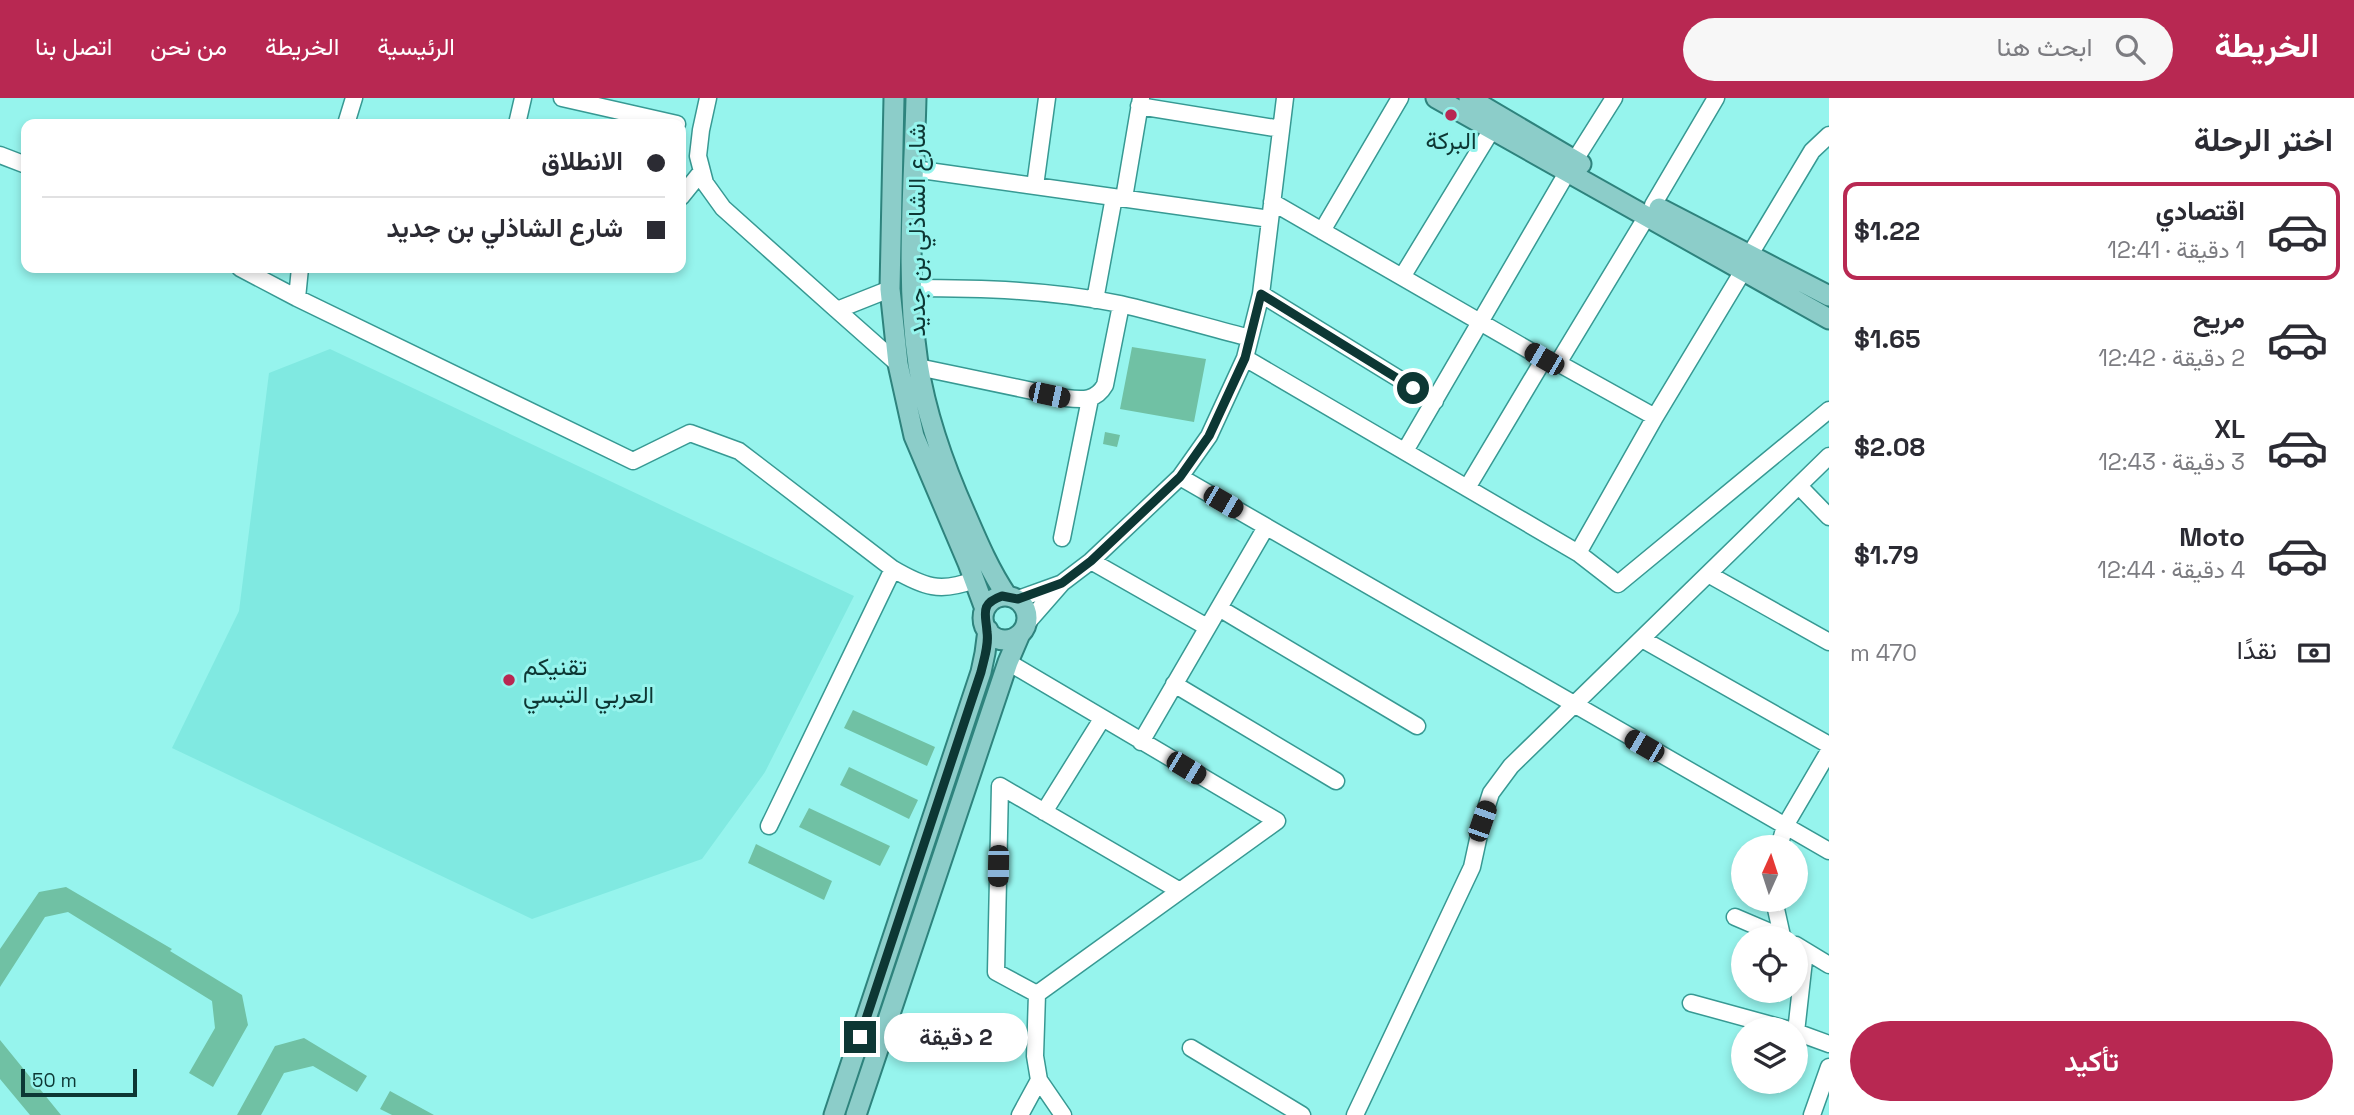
<!DOCTYPE html>
<html lang="ar">
<meta charset="utf-8">
<style>
:root{--surface:#fff;--page:#f7f7f7;--text:#2b2b33;--muted:#7c7c81;--line:#e1e1e2;--accent:#b82852}
body{margin:0;font-family:"Space Grotesk",Vazirmatn,sans-serif;background:var(--page);color:var(--text);direction:rtl;height:100vh;display:flex;flex-direction:column;font-size:26px;white-space:nowrap}
*{box-sizing:border-box;margin:0}
p{font-size:23px;color:var(--muted)}
.icon{flex:none;width:38px;height:38px;fill:none;stroke:currentColor;stroke-width:2;stroke-linecap:round;stroke-linejoin:round}
.map{position:relative;flex:1;overflow:hidden;direction:ltr}
.panel{display:flex;flex-direction:column;background:var(--surface);width:525px}
.panel>*{flex:none}
.guide{position:absolute;left:21px;top:21px;width:665px;height:154px;border-radius:14px;box-shadow:0 4px 10px #0003;direction:rtl;display:grid;align-content:center;height:154px;padding:0 21px;background:var(--surface)}
.needle{width:46px;rotate:3deg}
.buttons{position:absolute;left:1731px;top:737px;display:grid;gap:14px}
.buttons a{display:grid;place-items:center;width:77px;height:77px;border-radius:50%;background:var(--surface);box-shadow:0 4px 10px #0003;font-size:35px}
.scale{position:absolute;left:21px;bottom:18px;width:116px;box-sizing:border-box;padding-left:7px;border:4px solid #0d3734;border-top:0;font-size:19px;line-height:24px;white-space:nowrap;color:#0d3734;-webkit-text-stroke:5px #96f4ed;paint-order:stroke}
.end{position:absolute;width:32px;height:32px;margin:-16px;border:9px solid #0d3734;background:#fff;box-shadow:0 0 0 4px #fff}
.from{border-radius:50%}
.bubble{position:absolute;height:49px;border-radius:24px;background:var(--surface);box-shadow:0 4px 10px #0003;font-size:23px;font-weight:600;line-height:49px;text-align:center;direction:rtl}
.car{position:absolute;width:21px;height:42px;margin:-21px -10px;border-radius:9px;box-shadow:0 0 5px 2px #0007;background:linear-gradient(#222 24%,#8ab4d8 0 40%,#222 0 76%,#8ab4d8 0 86%,#222 0)}
.guide b{display:flex;align-items:center;gap:24px;height:66px;font-size:26px}
.guide b+b{border-top:2px solid var(--line)}
.guide i{width:18px;height:18px;background:var(--text)}
ul{padding:0;list-style:none}
li{display:flex;align-items:center;gap:21px;height:98px;margin:0 14px 10px;padding:0 7px;border:4px solid transparent;border-radius:14px}
li div{flex:1}
li b{display:block;font-size:26px}
li em{font-style:normal;font-weight:600}
li.active{border-color:var(--accent)}
li>.icon{width:63px;height:63px;stroke-width:1.5}
h2{padding:0 21px;font-size:32px;line-height:84px}
.pay{display:flex;align-items:center;gap:18px;height:77px;padding:0 21px;font-size:26px}
.pay p{margin-inline-start:auto}
.cta{display:flex;gap:14px;margin-top:auto;padding:14px 21px}
.cta a{flex:1;height:80px;border-radius:42px;background:var(--accent);color:#fff;font-size:28px;font-weight:600;line-height:80px;text-align:center}
header{display:flex;align-items:center;gap:42px;box-sizing:border-box;height:98px;padding:0 35px;background:var(--accent);color:#fff}
header strong{font-size:33px}
nav{display:flex;gap:38px;margin-inline-start:auto;font-size:24px}
.search{width:490px;height:63px;background:var(--page);display:flex;align-items:center;gap:18px;box-sizing:border-box;padding:0 24px;border-radius:38px;color:var(--muted);font-size:26px}
main{display:flex;flex:1;min-height:0}
.map>svg:first-child{display:block}
.built{fill:#80e9e1}
.building{fill:#70c1a4}
.lines{fill:none;stroke-linecap:round;stroke-linejoin:round}
.minor-casing{stroke:#379993;stroke-width:19}
.major-casing{stroke:#2e837d;stroke-width:23}
.minor{stroke:#fff;stroke-width:16}
.major{stroke:#8ccdc9;stroke-width:19}
.route{stroke:#0d3734;stroke-width:9}
.poi-dot{fill:#b82852;stroke:#96f4ed;stroke-width:2.5}
.labels{text-anchor:middle;dominant-baseline:central;stroke-width:6;stroke-linejoin:round;paint-order:stroke}
.poi-label{font-size:24px;fill:#0d3734;stroke:#96f4ed}
.street-label{font-size:24px;fill:#0d3734;stroke:#96f4ed}
</style>
<header>
<strong>الخريطة</strong>
<div class="search"><svg class="icon" aria-label="search" viewBox="0 0 24 24"><circle cx="10" cy="10" r="6"/><path d="M15 15l6 6"/></svg>ابحث هنا</div>
<nav><a>الرئيسية</a><a>الخريطة</a><a>من نحن</a><a>اتصل بنا</a></nav>
</header>
<main>
<section class="panel">
<h2>اختر الرحلة</h2>
<ul>
<li class="active"><svg class="icon" aria-label="car" viewBox="0 0 24 24"><path d="M5 17H2v-5l4-1 3-4h7l3 4 3 1v5h-3M9 17h6M6 11h13"/><circle cx="7" cy="17" r="2"/><circle cx="17" cy="17" r="2"/></svg><div><b>اقتصادي</b><p>1 دقيقة · 12:41</p></div><em>$1.22</em></li>
<li><svg class="icon" aria-label="car" viewBox="0 0 24 24"><path d="M5 17H2v-5l4-1 3-4h7l3 4 3 1v5h-3M9 17h6M6 11h13"/><circle cx="7" cy="17" r="2"/><circle cx="17" cy="17" r="2"/></svg><div><b>مريح</b><p>2 دقيقة · 12:42</p></div><em>$1.65</em></li>
<li><svg class="icon" aria-label="car" viewBox="0 0 24 24"><path d="M5 17H2v-5l4-1 3-4h7l3 4 3 1v5h-3M9 17h6M6 11h13"/><circle cx="7" cy="17" r="2"/><circle cx="17" cy="17" r="2"/></svg><div><b>XL</b><p>3 دقيقة · 12:43</p></div><em>$2.08</em></li>
<li><svg class="icon" aria-label="car" viewBox="0 0 24 24"><path d="M5 17H2v-5l4-1 3-4h7l3 4 3 1v5h-3M9 17h6M6 11h13"/><circle cx="7" cy="17" r="2"/><circle cx="17" cy="17" r="2"/></svg><div><b>Moto</b><p>4 دقيقة · 12:44</p></div><em>$1.79</em></li>
</ul>
<div class="pay"><svg class="icon" aria-label="cash" viewBox="0 0 24 24"><path d="M3 7h18v10H3z"/><circle cx="12" cy="12" r="2"/></svg>نقدًا<p>470 m</p></div>
<div class="cta"><a>تأكيد</a></div>
</section>
<div class="map">
<svg width="1829" height="1017" viewBox="0 0 1829 1017">
<rect width="100%" height="100%" fill="#96f4ed"/>
<path class="built" d="M330,251l524,247 -89,176 -63,87 -170,60 -360,-171 67,-137 30,-238z"/>
<path class="building" d="M1132,249l74,12 -12,63 -74,-13z
M1105,334l15,3 -3,12 -14,-3z
M853,612l82,37 -8,19 -83,-38z
M849,669l69,33 -9,19 -69,-34z
M809,710l81,38 -10,20 -81,-39z
M756,746l76,37 -8,19 -76,-37z
M66,789l106,62 -2,2 72,44 6,30 -35,62 -24,-14 26,-45 -3,-27 -144,-89 -23,5 -45,70v-38l39,-57z
M304,940l63,38 -10,16 -44,-26 -29,7 -23,42h-24l38,-69z
M0,942l61,75h-31l-30,-36z
M390,993l44,24h-42l-12,-6z"/>
<g class="lines">
<defs>
<path id="minor" d="M562,0l115,26
M708,0l-7,32 -3,26 7,27 18,25 114,102
M1139,8l142,23
M346,26l8,-26
M517,26l6,-26
M0,57l26,10
M914,71l356,50
M1035,88l12,-88
M681,99l21,-26
M1124,100l17,-100
M1272,104l272,157 14,4 97,54
M1653,107l63,-107
M1322,133l78,-133
M1749,158l63,-105 17,-16
M240,170l57,30
M300,170l-3,30 336,163 57,-28 49,18 154,118c31,18 47,24 81,11
M1402,179l89,-146
M911,190c70,0 140,2 209,16 43,10 87,23 130,34
M890,191l-53,21 61,54
M1261,196l174,107
M1095,202l19,-103
M1245,260l333,195 40,31 211,-174
M1558,265l89,-147
M918,269l148,31c17,2 30,3 39,-13l16,-80
M1405,353l163,-280 46,-73
M1180,379l649,374
M1799,388l30,31
M1467,390l77,-129
M1062,440l28,-139
M1578,455l77,-136 88,-146
M1091,463l116,66
M1708,476l121,68
M1018,501l42,-15
M1219,510l198,118
M1027,525l35,-40 29,-22 89,-84 29,-41 36,-78 16,-64 24,-196
M1642,541l187,106
M1008,564l269,159 -240,173
M1174,586l162,97
M1141,644l125,-215
M1044,714l58,-93
M769,728l124,-257
M1779,749l6,-21 44,-75
M1774,802l8,36
M1735,819l49,21
M1796,847l33,20
M1037,896l-41,-22 4,-186 180,105
M1037,896l-2,62 4,24 24,35
M1691,905l95,26
M1796,934l9,-81
M1796,934l33,12
M1191,950l111,67
M1020,1017l19,-35
M1355,1017l117,-248 10,-46 9,-28 20,-27 318,-310
M1812,1017l17,-48"/>
<path id="major" d="M894,0l-4,191 8,75 16,72 54,127 17,46
M916,0c-2,88 -11,178 2,266 8,51 27,104 48,151 12,28 24,56 41,81
M1436,0l393,221
M1469,0l112,66
M1659,110l170,88
M983 520a22 22 0 1 1 44 0a22 22 0 1 1-44 0Z
M834,1017l147,-443 4,-19 3,-23
M856,1017l152,-453 12,-28"/>
</defs>
<use href="#minor" class="minor-casing"/>
<use href="#major" class="major-casing"/>
<use href="#minor" class="minor"/>
<use href="#major" class="major"/>
</g>
<g class="lines">
<path class="route" d="M860,939l121,-365c3,-13 8,-27 6,-40 -1,-18 -8,-28 15,-36l16,3 44,-16 29,-22 89,-84 29,-41 36,-78 16,-64 152,94"/>
</g>
<g class="poi-dot">
<circle cx="1451" cy="17" r="7"/>
<circle cx="509" cy="582" r="7"/>
</g>
<g class="labels">
<g class="poi-label">
<text x="1451" y="42">البركة</text>
<text x="523" y="568" text-anchor="start">تقنيكم<tspan x="523" dy="28">العربي التبسي</tspan></text>
</g>
<g class="street-label">
<text transform="translate(916 132) rotate(-90)">شارع الشاذلي بن جديد</text>
</g>
</g>
</svg>
<div class="buttons">
<a><svg class="needle" viewBox="-14 -14 28 28"><path d="M0-13l5 13h-10z" fill="#e53935"/><path d="M0 13l5-13h-10z" fill="#7c7c81"/></svg></a>
<a><svg class="icon" aria-label="locate" viewBox="0 0 24 24"><circle cx="12" cy="12" r="6"/><path d="M12 2v4M12 18v4M2 12h4M18 12h4"/></svg></a>
<a><svg class="icon" aria-label="layers" viewBox="0 0 24 24"><path d="M12 4l9 5-9 5-9-5zM3 14l9 5 9-5"/></svg></a>
</div>
<div class="scale">50 m</div>
<i class="end from" style="left:1413px;top:290px"></i>
<i class="end" style="left:860px;top:939px"></i>
<div class="bubble" style="left:884px;top:915px;width:144px">2 دقيقة</div>
<i class="car" style="left:1544px;top:261px;rotate:300deg"></i>
<i class="car" style="left:1049px;top:297px;rotate:102deg"></i>
<i class="car" style="left:1223px;top:404px;rotate:120deg"></i>
<i class="car" style="left:1644px;top:648px;rotate:300deg"></i>
<i class="car" style="left:1186px;top:670px;rotate:121deg"></i>
<i class="car" style="left:1482px;top:723px;rotate:19deg"></i>
<i class="car" style="left:998px;top:768px;rotate:181deg"></i>
<div class="guide">
<b><i class="from"></i>الانطلاق</b>
<b><i></i>شارع الشاذلي بن جديد</b>
</div>
</div>
</main>
